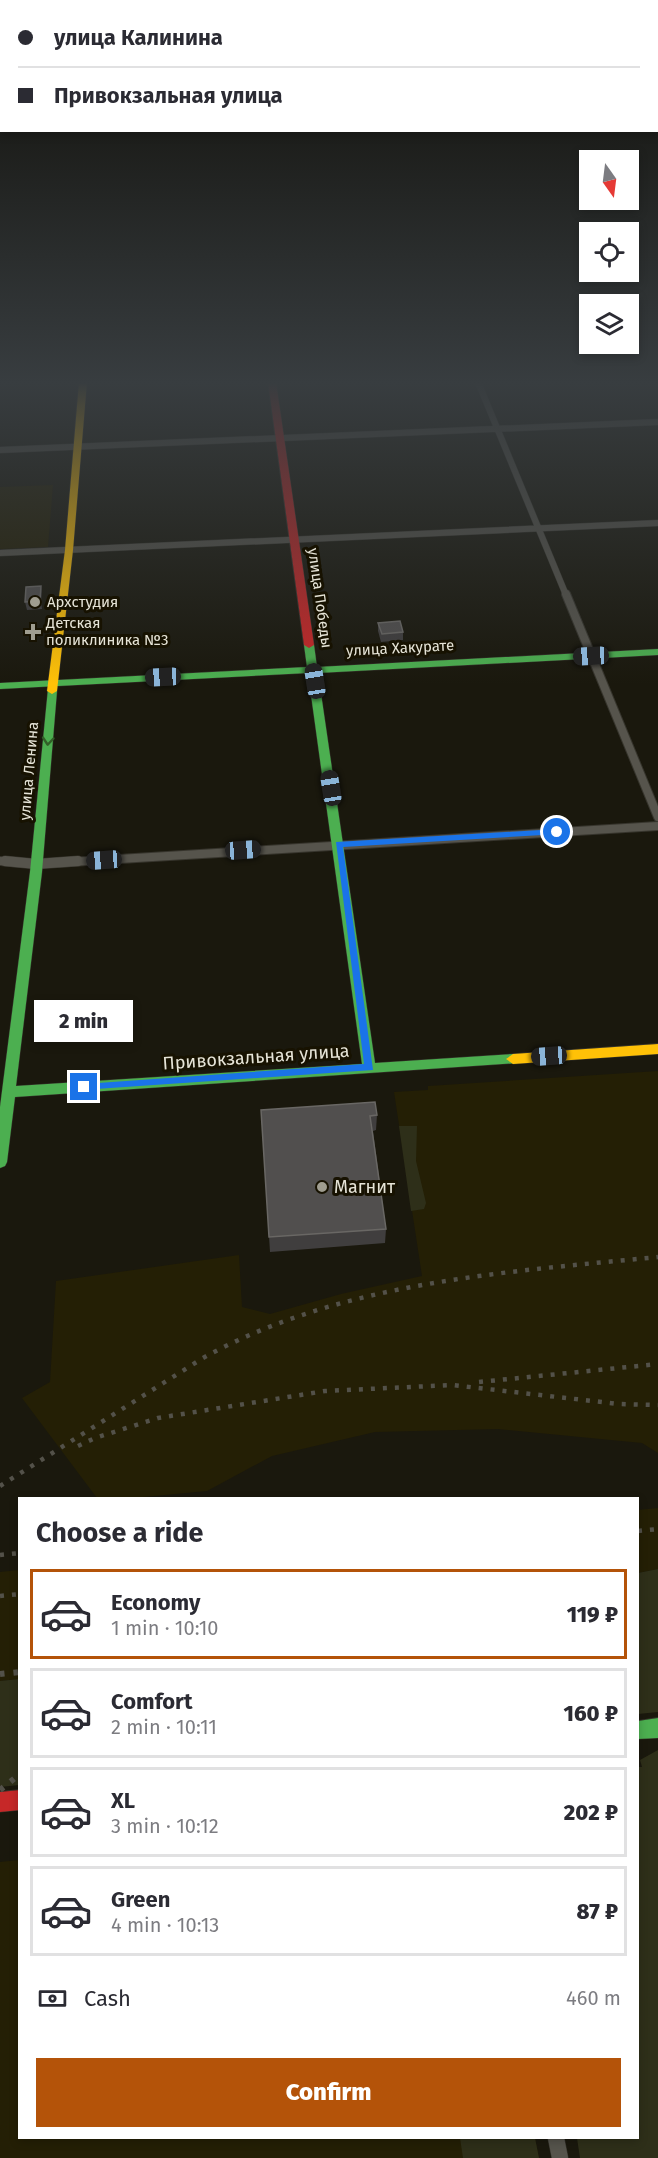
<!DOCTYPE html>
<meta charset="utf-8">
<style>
:root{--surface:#fff;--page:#f7f7f7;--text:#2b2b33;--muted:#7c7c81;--line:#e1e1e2;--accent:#b45309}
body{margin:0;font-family:"Fira Sans",sans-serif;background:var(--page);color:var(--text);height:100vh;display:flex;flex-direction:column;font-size:22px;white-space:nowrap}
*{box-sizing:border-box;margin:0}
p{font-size:20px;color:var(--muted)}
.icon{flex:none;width:33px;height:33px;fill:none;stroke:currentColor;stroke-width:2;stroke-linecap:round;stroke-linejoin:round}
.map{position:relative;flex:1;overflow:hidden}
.drawer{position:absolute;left:18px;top:1497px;width:621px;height:642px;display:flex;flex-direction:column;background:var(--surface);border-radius:0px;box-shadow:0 3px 9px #0003}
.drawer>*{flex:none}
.hud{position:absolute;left:0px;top:0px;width:658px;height:132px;box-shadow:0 3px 9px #0003;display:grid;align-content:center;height:132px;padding:0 18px;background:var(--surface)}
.needle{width:39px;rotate:166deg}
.fabs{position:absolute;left:579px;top:150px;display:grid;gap:12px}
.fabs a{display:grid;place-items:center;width:60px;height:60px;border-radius:0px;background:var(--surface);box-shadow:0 3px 9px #0003;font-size:30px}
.end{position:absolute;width:27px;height:27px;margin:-14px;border:8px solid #1a73e8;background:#fff;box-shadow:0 0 0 3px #fff}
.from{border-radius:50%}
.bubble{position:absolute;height:42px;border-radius:0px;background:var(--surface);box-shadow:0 3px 9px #0003;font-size:20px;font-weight:800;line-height:42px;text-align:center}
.car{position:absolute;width:18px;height:36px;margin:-18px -9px;border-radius:8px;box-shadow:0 0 4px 2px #0007;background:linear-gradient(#222 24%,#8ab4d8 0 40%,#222 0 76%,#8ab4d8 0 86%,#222 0)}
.hud b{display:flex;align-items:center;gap:21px;height:57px;font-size:22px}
.hud b+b{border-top:2px solid var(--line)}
.hud i{width:15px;height:15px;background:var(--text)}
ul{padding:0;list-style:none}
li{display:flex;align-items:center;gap:18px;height:90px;margin:0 12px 9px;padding:0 6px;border:3px solid var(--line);border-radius:0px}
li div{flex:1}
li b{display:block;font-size:22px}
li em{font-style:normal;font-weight:800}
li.on{border-color:var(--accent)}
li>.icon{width:54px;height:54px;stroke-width:1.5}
h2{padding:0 18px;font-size:27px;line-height:72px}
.pay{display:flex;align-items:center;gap:15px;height:66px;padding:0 18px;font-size:22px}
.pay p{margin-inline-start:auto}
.button{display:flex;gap:12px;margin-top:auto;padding:12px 18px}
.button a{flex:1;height:69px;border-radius:0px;background:var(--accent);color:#fff;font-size:24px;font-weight:800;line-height:69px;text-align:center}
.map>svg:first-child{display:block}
.built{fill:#241f05}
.green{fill:#2e2f19}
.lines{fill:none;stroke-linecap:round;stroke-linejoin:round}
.street-far3-casing{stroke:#37352d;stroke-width:7}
.street-far2-casing{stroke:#37352d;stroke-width:10}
.street-far1-casing{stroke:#37352d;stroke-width:11}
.street-casing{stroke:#37352d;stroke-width:17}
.fast-casing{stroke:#37352d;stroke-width:1}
.slow-casing{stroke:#37352d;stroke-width:1}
.jam-casing{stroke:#37352d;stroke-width:1}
.street-far3{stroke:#56544c;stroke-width:6}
.street-far2{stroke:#56544c;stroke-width:8}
.street-far1{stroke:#56544c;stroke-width:10}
.street{stroke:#56544c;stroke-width:16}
.fast{fill:#4caf50;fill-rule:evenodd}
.slow{fill:#ffc107;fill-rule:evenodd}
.jam{fill:#c62828;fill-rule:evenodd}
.rail-far1{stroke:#535149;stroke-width:4.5;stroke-dasharray:4 8;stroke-linecap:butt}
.rail{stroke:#535149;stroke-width:6;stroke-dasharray:4.5 9;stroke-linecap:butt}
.wall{fill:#403e3e}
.shaded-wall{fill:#292723}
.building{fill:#514f4e;stroke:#696764;stroke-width:1.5}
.oneway{stroke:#326028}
.route{fill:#1a73e8}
.poi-dot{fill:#9f9d90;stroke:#171201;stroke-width:2}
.labels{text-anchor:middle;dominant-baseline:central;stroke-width:6;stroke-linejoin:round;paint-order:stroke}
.far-street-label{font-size:15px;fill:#e6e4d7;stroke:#171201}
.far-poi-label{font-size:15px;fill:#e6e4d7;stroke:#171201;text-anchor:start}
.street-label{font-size:18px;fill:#e6e4d7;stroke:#171201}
.poi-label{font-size:18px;fill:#e6e4d7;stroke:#171201;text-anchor:start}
</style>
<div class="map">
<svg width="658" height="2158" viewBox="0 0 658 2158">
<rect width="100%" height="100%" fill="#1a180d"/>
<path class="built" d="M53,485l-5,62 -48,2v-62z
M658,1071v382l-16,-10 -144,-14 -123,3 -103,24 -65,35 -74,7h-36l-75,-100 28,-16 6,-101 183,-26 3,52 28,7 71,-20 81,-18 -28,-184 34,-2v-4z
M658,1508v61l-20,4v-63z
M19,1570v109l-19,2v-109z
M19,1860l1,278h515l4,20h-539v-296z"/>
<path class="green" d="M399,1126h18l-1,35 10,42 -2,6 -13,2z
M658,1569v143l-20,2v-141z
M19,1679v106l-19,2v-106z
M658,1750v408h-78l-3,-20h61v-371h4l-2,-7z
M460,2138h75l4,20h-76z"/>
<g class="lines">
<defs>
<path id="street-far3" d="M478,382l88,213
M0,450l658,-28
M0,553l658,-30"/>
<path id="street-far2" d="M566,594l92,223
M0,861l23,2
M54,863l604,-37"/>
<path id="street-far1" d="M5,861l31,3 42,-3"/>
<path id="street" d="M556,2138l4,20"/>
<path id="fast" d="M309,642l5,3 3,22 341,-18v6l-340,18 57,390 138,-9 5,1 2,4 -2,4 -503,34 -8,65 -2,4 -5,2v-61l30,-235 18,-183 4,-1 5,3 -15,181 -26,214 346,-22 -54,-391 -308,16v-6l307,-16 -3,-22z
M658,1718v20l-20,1v-18z"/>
<path id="slow" d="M79,382h8l-14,168 -16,141 -5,3 -5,-3 18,-141z
M658,1044v10l-145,10 -7,-5 7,-5z"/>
<path id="jam" d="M268,382h8l38,263 -5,3 -5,-3z
M20,1790v20l-20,2v-20z"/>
</defs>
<use href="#street-far3" class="street-far3-casing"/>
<use href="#street-far2" class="street-far2-casing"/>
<use href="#street-far1" class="street-far1-casing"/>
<use href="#street" class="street-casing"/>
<use href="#fast" class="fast-casing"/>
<use href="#slow" class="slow-casing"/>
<use href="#jam" class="jam-casing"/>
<use href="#street-far3" class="street-far3"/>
<use href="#street-far2" class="street-far2"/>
<use href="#street-far1" class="street-far1"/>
<use href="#street" class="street"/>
<use href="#fast" class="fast"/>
<use href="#slow" class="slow"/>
<use href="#jam" class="jam"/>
<path class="rail-far1" d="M479,1382l179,-18
M78,1446l17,-8 63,-20 167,-27 127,-6 167,19 39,1
M0,1486l203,-128c137,-76 302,-86 455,-101
M638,1531l20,-2
M0,1555l20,-2
M0,1596l20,-2"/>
<path class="rail" d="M0,1674l20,-2
M0,1790l20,-16"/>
</g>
<path class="wall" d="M41,586l1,8v15l-15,1 -2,-8z
M378,623l25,9v8l-22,2 -3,-11z
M261,1110l116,5 -1,15 -3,1 13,98 -1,14 -115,9z"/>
<path class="shaded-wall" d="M41,586l1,8v15l-2,-8z"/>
<path class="building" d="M41,586l-1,15 -15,1 1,-15z
M400,621l3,11 -21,2 -4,-11z
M375,1102l2,13 -7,1 16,113 -117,8 -8,-127z"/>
<defs><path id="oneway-chevron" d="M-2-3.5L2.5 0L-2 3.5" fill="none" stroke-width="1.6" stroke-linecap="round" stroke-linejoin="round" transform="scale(1.5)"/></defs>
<use class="oneway" href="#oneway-chevron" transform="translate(48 741) rotate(95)"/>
<linearGradient id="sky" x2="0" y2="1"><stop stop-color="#0e0d07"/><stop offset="0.56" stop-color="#383d40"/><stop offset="1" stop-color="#383d40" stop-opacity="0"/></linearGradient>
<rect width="658" height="684" fill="url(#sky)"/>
<path class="route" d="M557,829l4,3 -1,2 -217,13 30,223 -292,20v-5l3,-1 280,-20 -28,-222z"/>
<g class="poi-dot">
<circle cx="35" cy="602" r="6"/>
<path d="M30 623h6v6h6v6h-6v6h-6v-6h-6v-6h6z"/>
<circle cx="322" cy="1187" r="6"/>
</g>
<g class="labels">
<g class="far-street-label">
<text transform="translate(320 598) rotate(82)">улица Победы</text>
<text transform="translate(400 648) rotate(-3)">улица Хакурате</text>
<text transform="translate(29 771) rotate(-85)">улица Ленина</text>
</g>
<g class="far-poi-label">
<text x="47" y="602">Архстудия</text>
<text x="46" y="623">Детская<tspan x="46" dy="17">поликлиника №3</tspan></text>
</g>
<g class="street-label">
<text transform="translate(256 1057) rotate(-4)">Привокзальная улица</text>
</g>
<g class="poi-label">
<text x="334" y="1187">Магнит</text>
</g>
</g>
</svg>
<div class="fabs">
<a><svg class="needle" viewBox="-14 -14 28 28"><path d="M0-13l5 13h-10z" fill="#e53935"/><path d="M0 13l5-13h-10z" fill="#7c7c81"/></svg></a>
<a><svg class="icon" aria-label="locate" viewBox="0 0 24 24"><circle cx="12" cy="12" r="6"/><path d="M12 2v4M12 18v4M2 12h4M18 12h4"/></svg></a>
<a><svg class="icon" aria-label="layers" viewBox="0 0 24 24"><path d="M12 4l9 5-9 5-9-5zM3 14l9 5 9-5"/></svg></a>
</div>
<i class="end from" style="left:557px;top:832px"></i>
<i class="end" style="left:84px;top:1087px"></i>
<div class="bubble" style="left:34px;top:1000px;width:99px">2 min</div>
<i class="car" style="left:591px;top:656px;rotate:267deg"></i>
<i class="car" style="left:163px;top:677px;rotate:267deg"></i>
<i class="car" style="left:315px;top:681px;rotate:351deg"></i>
<i class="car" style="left:331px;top:788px;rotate:351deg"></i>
<i class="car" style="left:243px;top:850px;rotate:86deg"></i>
<i class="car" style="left:104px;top:860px;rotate:266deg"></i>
<i class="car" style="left:549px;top:1056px;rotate:266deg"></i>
<div class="hud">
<b><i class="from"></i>улица Калинина</b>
<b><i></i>Привокзальная улица</b>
</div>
<section class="drawer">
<h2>Choose a ride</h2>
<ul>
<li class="on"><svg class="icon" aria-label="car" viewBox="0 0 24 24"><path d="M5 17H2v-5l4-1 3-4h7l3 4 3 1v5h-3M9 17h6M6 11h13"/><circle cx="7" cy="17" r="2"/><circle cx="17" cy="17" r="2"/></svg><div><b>Economy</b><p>1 min · 10:10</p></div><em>119 ₽</em></li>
<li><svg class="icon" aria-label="car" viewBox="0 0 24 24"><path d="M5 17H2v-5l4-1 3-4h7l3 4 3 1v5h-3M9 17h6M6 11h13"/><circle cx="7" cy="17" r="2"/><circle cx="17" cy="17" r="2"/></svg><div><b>Comfort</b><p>2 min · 10:11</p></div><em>160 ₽</em></li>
<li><svg class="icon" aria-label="car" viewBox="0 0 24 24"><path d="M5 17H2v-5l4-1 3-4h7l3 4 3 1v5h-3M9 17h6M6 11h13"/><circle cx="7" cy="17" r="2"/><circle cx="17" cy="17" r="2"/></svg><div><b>XL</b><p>3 min · 10:12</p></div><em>202 ₽</em></li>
<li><svg class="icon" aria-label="car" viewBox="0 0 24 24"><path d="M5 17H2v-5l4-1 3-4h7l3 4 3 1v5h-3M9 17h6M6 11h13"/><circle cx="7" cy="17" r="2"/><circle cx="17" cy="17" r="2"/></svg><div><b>Green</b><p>4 min · 10:13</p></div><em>87 ₽</em></li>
</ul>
<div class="pay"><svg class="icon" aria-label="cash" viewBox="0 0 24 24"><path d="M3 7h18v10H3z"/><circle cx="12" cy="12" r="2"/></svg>Cash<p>460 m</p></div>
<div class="button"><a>Confirm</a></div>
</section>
</div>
